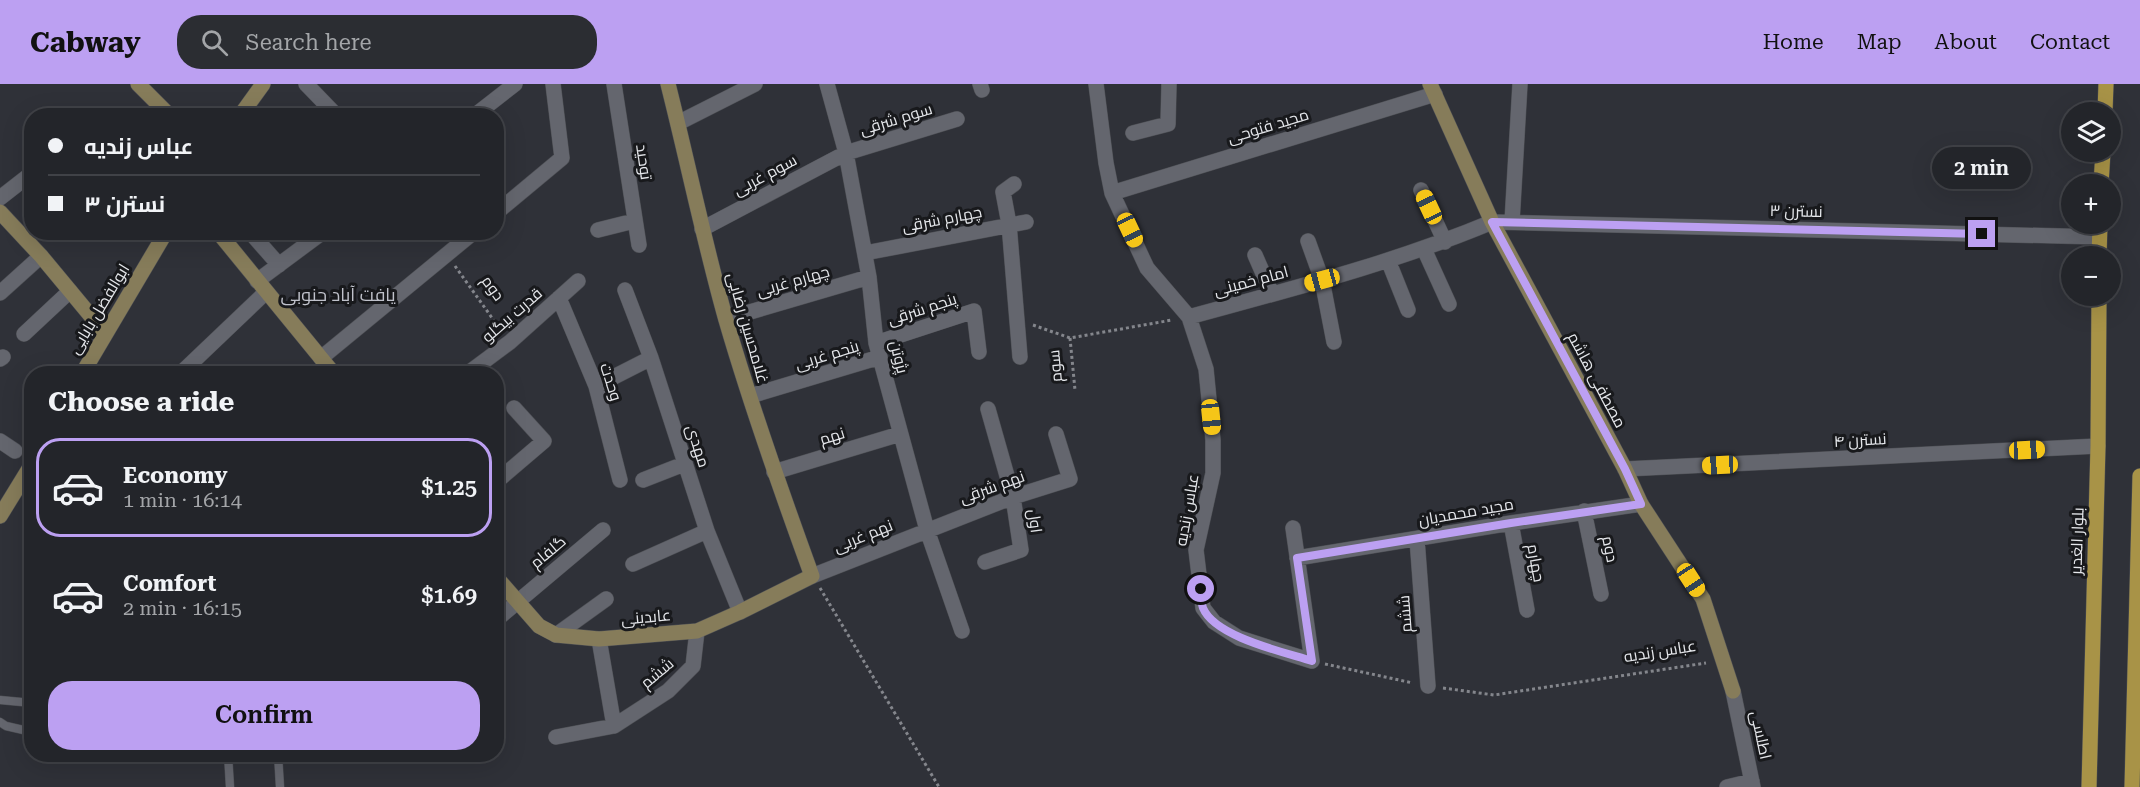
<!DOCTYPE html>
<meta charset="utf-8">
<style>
:root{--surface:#23252a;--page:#2b2d32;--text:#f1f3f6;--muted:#a3a5a8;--line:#404247;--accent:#bca0f2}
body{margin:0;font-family:"Roboto Serif",Cairo,serif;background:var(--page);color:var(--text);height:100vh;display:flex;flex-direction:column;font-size:22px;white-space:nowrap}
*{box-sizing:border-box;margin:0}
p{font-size:20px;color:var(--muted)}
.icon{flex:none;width:33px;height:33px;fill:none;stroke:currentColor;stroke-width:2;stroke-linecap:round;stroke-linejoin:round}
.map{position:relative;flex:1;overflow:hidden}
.panel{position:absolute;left:24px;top:282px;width:480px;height:396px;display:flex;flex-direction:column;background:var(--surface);border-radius:24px;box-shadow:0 6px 24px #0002,0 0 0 2px var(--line)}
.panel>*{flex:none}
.banner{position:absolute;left:24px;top:24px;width:480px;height:132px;border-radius:24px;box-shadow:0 6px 24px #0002,0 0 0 2px var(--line);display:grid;align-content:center;height:132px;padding:0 24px;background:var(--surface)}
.fabs{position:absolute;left:2061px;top:18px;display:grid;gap:12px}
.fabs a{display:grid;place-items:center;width:60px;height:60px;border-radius:50%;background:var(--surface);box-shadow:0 6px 24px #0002,0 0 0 2px var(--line);font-size:30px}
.end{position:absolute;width:27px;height:27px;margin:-14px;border:8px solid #bca0f2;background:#111;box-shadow:0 0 0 3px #111}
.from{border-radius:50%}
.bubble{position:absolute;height:42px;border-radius:21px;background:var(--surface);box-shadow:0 6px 24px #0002,0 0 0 2px var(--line);font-size:20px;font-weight:600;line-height:42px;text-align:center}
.car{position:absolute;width:18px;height:36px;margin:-18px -9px;border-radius:8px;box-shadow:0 0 4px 2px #0007;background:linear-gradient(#f5c518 24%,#345 0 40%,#f5c518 0 76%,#345 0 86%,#f5c518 0)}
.banner b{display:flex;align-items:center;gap:21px;height:57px;font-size:22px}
.banner b+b{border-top:2px solid var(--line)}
.banner i{width:15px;height:15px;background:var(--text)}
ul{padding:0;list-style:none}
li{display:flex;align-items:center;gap:18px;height:99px;margin:0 12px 9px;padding:0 12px;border:3px solid transparent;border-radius:24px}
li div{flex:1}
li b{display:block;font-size:22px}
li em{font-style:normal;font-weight:600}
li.on{border-color:var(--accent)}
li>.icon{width:54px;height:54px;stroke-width:1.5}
h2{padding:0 24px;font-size:27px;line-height:72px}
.cta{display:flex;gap:12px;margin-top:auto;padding:12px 24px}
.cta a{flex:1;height:69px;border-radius:24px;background:var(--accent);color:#111;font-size:24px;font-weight:600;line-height:69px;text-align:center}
header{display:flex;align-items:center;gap:36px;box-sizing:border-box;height:84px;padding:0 30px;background:var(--accent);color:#111}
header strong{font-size:28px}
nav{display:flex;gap:33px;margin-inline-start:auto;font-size:21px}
.search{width:420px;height:54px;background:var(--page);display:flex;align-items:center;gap:15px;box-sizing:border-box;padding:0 21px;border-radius:24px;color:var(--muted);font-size:22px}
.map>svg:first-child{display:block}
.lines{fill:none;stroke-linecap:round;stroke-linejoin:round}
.lane-casing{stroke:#4d4f54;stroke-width:9}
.street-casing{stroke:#4d4f54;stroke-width:16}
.secondary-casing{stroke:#4d4f54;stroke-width:16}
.primary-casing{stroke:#4d4f54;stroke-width:16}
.path{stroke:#84868c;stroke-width:3;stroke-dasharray:3 3;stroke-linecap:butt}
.lane{stroke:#64666e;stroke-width:8}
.street{stroke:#64666e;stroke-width:15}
.secondary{stroke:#867c5a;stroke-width:15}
.primary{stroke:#a89347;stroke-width:15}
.route{stroke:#bca0f2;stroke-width:8}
.labels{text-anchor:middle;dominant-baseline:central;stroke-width:6;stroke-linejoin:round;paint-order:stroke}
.street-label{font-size:16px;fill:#e5e7eb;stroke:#18191c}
.neighbourhood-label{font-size:18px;fill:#c0c2cb;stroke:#18191c}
</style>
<header>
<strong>Cabway</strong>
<div class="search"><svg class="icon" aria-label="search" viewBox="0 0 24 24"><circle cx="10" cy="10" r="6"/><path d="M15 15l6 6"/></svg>Search here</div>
<nav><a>Home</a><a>Map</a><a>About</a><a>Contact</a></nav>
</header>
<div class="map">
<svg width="2140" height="703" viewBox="0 0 2140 703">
<rect width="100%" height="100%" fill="#2f3138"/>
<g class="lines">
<defs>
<path id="lane" d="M0,616l32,3
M0,638l6,4 26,6
M228,670l2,33
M278,670l2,33"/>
<path id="street" d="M306,0l31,32
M614,0l25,161
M827,0l19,69 23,124 7,66 51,187 35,101
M980,0l2,6
M1096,0l10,79 6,30 35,75 42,49 17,52 7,71v33l-17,77 7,58 11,14 25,16 73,23 -19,-133
M474,32l41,-32
M678,39l77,-39
M1133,49l35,-9 1,-40
M1014,100l-11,8 6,32 11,133
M1421,106l24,52
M1112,109l323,-99
M0,114l32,-25
M496,129l66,-55 -9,-74
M1512,138l8,-138
M702,145l144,-76 111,-34
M598,146l36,-9
M250,148l29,33
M1308,157l14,39 12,62
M1424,165l25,55
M865,169l161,-31
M1255,171l17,39
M1388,176l20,50
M257,197l66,-49
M625,206l26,68 56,173 33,81
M0,209l41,-37
M559,214l37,88 24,94
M1189,233c102,-28 205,-54 303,-95l607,15
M726,235l143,-42
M24,250l46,-43
M876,259l98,-32 5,41
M321,274l153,-126
M0,275l3,-2
M180,290l86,-82
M467,290l43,-32 68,-61
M596,302l55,-28
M750,312l130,-39
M0,357l15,10
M1625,385l473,-23
M774,388l126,-38
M643,396l41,-16
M496,398l48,-41 -30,-33
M1584,427l17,83
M1511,439l16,87
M1417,455l11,147
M1297,474l214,-35 130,-19
M985,478l36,-12 -8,-53 -25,-88
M633,480l74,-33
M812,492l201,-79 57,-18 -14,-45
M496,536l107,-90
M556,551l50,-36
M599,555l15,87
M1733,607l20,96
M556,653l58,-11 54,-35 25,-25 4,-35
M1727,703l25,-6"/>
<path id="secondary" d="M138,0l32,32
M1430,0l62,138 133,247 16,35 62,95 30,92
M240,32l23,-32
M0,128l41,44 64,77
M218,148l116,142
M82,290l84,-142
M0,432l32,-52
M496,493l43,49 17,9 43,4 98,-8 43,-19 72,-36c-31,-85 -61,-170 -86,-256 -22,-78 -38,-157 -58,-236"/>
<path id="primary" d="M2105,28l1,-28
M2101,100l2,-32
M2099,172l1,-32
M2089,703l9,-341 1,-150
M2132,703l8,-311"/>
</defs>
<use href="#lane" class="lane-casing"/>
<use href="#street" class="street-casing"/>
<use href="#secondary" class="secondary-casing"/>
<use href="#primary" class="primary-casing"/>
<path class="path" d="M455,182l45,63
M1033,241l37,13 102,-18
M1070,254l5,52
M820,504l119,199
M1325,580l88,19
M1443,604l51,7 212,-32"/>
<use href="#lane" class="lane"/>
<use href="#street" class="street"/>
<use href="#secondary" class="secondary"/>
<use href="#primary" class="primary"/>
</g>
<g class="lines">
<path class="route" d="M1201,505c0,5 0,13 2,19 12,29 81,44 109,53l-15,-103 214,-35 130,-19 -16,-35 -133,-247 490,12"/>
</g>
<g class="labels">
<g class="street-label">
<text transform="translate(896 35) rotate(-17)">سوم شرقی</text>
<text transform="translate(1268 42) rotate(-17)">مجید فتوحی</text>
<text transform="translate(644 78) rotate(82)">توحید</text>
<text transform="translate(765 91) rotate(-28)">سوم غربی</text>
<text transform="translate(1796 127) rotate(1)">نسترن ۳</text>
<text transform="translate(942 135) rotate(-11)">چهارم شرقی</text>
<text transform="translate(793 197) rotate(-16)">چهارم غربی</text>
<text transform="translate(1251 197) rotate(-15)">امام خمینی</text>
<text transform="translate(493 204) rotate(54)">دوم</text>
<text transform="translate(99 225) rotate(-59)">ابوالفضل بابایی</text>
<text transform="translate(922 225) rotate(-18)">پنجم شرقی</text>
<text transform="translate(512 231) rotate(-41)">قدرت بیگلو</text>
<text transform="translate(748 244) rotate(74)">غلامحسین رضایی</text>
<text transform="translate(827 271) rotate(-17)">پنجم غربی</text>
<text transform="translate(899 273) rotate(76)">پژوتن</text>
<text transform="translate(1055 282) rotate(-95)">سوم</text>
<text transform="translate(1597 296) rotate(62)">مصطفی هاشم</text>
<text transform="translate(611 298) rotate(72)">وحدت</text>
<text transform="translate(832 352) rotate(-17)">نهم</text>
<text transform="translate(1860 356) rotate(-3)">نسترن ۴</text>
<text transform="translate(698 362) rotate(72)">مهدی</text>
<text transform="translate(992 403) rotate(-20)">نهم شرقی</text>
<text transform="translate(1187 426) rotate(-80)">عباس زندیه</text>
<text transform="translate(1466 428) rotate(-10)">مجید محمدیان</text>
<text transform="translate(1035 437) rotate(82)">اول</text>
<text transform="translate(863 452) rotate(-22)">نهم غربی</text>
<text transform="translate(2077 457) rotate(-88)">بلوار الغدیر</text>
<text transform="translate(1610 465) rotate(79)">دوم</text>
<text transform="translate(548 468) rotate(-40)">گلفام</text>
<text transform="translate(1536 479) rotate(80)">چهارم</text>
<text transform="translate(1405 530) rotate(-94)">ششم</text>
<text transform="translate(646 533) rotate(-5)">عابدینی</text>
<text transform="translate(1660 567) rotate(-9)">عباس زندیه</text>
<text transform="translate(657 589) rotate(-40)">ششم</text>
<text transform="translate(1761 651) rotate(78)">اطلسی</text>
</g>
<g class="neighbourhood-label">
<text x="338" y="210">یافت آباد جنوبی</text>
</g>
</g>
</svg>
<div class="fabs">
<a><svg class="icon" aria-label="layers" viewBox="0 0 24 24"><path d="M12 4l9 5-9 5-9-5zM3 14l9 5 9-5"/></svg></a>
<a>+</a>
<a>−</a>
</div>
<i class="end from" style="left:1201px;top:505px"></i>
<i class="end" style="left:1982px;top:150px"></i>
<div class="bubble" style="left:1932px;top:63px;width:99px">2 min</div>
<i class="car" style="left:1429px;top:123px;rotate:335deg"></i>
<i class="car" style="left:1130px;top:146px;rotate:155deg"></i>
<i class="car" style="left:1322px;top:196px;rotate:255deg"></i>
<i class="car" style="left:1211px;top:333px;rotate:174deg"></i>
<i class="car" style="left:2027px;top:366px;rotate:87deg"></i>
<i class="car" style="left:1720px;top:381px;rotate:267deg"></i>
<i class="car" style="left:1691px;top:496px;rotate:147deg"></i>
<div class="banner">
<b><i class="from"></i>عباس زندیه</b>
<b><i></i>نسترن ۳</b>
</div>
<section class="panel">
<h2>Choose a ride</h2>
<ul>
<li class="on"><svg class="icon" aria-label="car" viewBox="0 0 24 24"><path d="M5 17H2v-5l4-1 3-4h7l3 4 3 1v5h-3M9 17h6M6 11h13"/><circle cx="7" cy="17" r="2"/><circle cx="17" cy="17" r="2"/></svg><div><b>Economy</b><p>1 min · 16:14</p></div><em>$1.25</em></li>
<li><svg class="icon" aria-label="car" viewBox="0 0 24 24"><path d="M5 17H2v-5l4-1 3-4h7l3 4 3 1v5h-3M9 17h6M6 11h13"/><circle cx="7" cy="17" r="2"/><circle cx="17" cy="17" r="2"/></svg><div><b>Comfort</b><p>2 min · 16:15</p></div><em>$1.69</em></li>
</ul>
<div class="cta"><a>Confirm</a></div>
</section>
</div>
